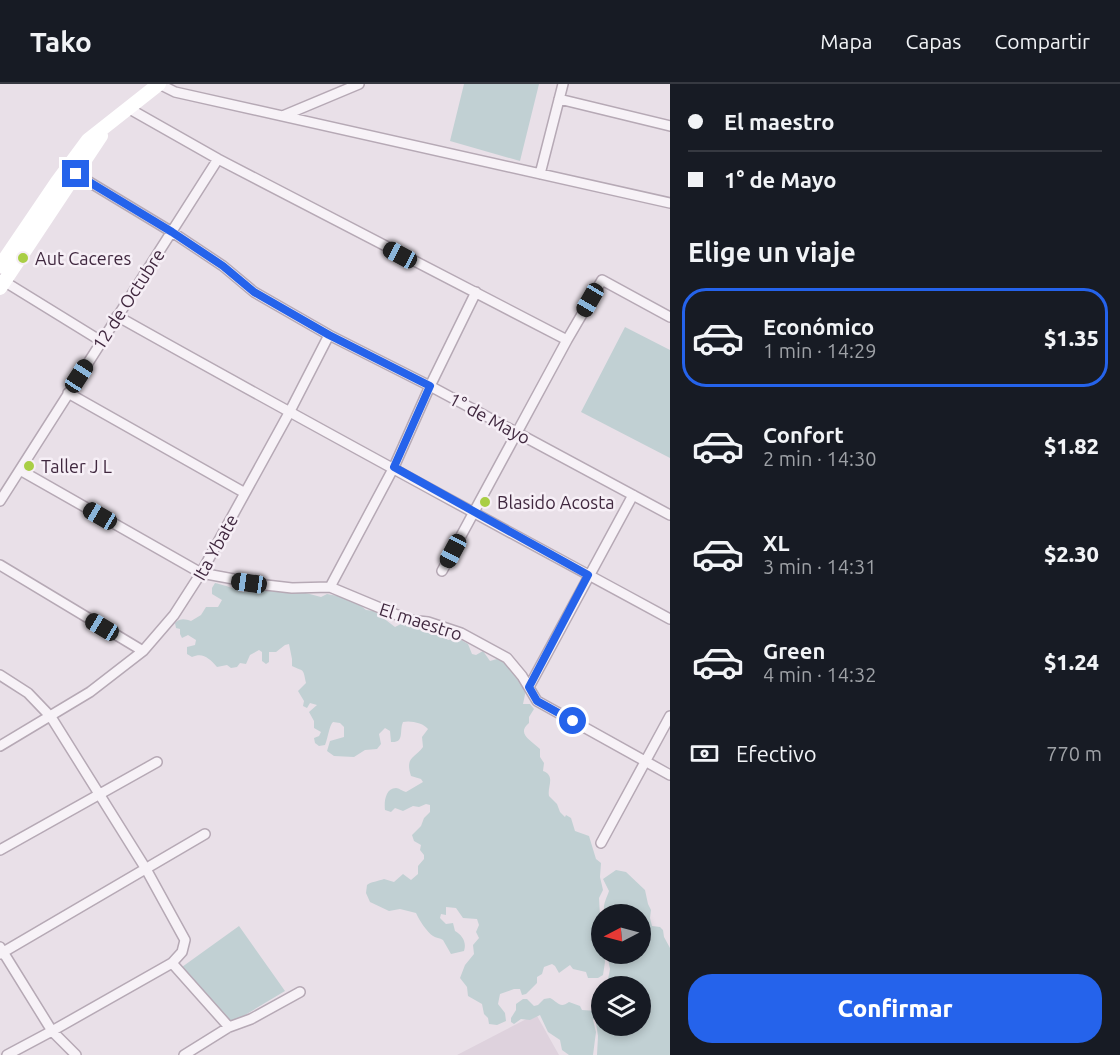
<!DOCTYPE html>
<html lang="es">
<meta charset="utf-8">
<style>
:root{--surface:#171b24;--page:#242831;--text:#f1f3f6;--muted:#9ea1a6;--line:#363941;--accent:#2563eb}
body{margin:0;font-family:Ubuntu,sans-serif;background:var(--page);color:var(--text);height:100vh;display:flex;flex-direction:column;font-size:22px;white-space:nowrap}
*{box-sizing:border-box;margin:0}
p{font-size:20px;color:var(--muted)}
.icon{flex:none;width:33px;height:33px;fill:none;stroke:currentColor;stroke-width:2;stroke-linecap:round;stroke-linejoin:round}
.map{position:relative;flex:1;overflow:hidden}
.panel{display:flex;flex-direction:column;background:var(--surface);width:450px}
.panel>*{flex:none}
.guide{display:grid;align-content:center;height:132px;padding:0 18px;background:var(--surface)}
.needle{width:39px;rotate:264deg}
.buttons{position:absolute;left:591px;top:820px;display:grid;gap:12px}
.buttons a{display:grid;place-items:center;width:60px;height:60px;border-radius:50%;background:var(--surface);box-shadow:0 3px 9px #0003;font-size:30px}
.end{position:absolute;width:27px;height:27px;margin:-14px;border:8px solid #2563eb;background:#fff;box-shadow:0 0 0 3px #fff}
.from{border-radius:50%}
.car{position:absolute;width:18px;height:36px;margin:-18px -9px;border-radius:8px;box-shadow:0 0 4px 2px #0007;background:linear-gradient(#222 24%,#8ab4d8 0 40%,#222 0 76%,#8ab4d8 0 86%,#222 0)}
.guide b{display:flex;align-items:center;gap:21px;height:57px;font-size:22px}
.guide b+b{border-top:2px solid var(--line)}
.guide i{width:15px;height:15px;background:var(--text)}
ul{padding:0;list-style:none}
li{display:flex;align-items:center;gap:18px;height:99px;margin:0 12px 9px;padding:0 6px;border:3px solid transparent;border-radius:24px}
li div{flex:1}
li b{display:block;font-size:22px}
li em{font-style:normal;font-weight:800}
li.active{border-color:var(--accent)}
li>.icon{width:54px;height:54px;stroke-width:1.5}
h2{padding:0 18px;font-size:27px;line-height:72px}
.pay{display:flex;align-items:center;gap:15px;height:66px;padding:0 18px;font-size:22px}
.pay p{margin-inline-start:auto}
.cta{display:flex;gap:12px;margin-top:auto;padding:12px 18px}
.cta a{flex:1;height:69px;border-radius:24px;background:var(--accent);color:#fff;font-size:24px;font-weight:800;line-height:69px;text-align:center}
header{display:flex;align-items:center;gap:36px;box-sizing:border-box;height:84px;padding:0 30px;background:var(--surface);border-bottom:2px solid var(--line)}
header strong{font-size:28px}
nav{display:flex;gap:33px;margin-inline-start:auto;font-size:21px}
main{display:flex;flex:1;min-height:0}
.map>svg:first-child{display:block}
.built{fill:#ded2dd}
.green{fill:#c1d0d3}
.lines{fill:none;stroke-linecap:round;stroke-linejoin:round}
.minor-casing{stroke:#b6a9b5;stroke-width:12}
.minor{stroke:#f7f2f7;stroke-width:9}
.secondary{stroke:#fff;stroke-width:14}
.route{stroke:#2563eb;stroke-width:8}
.poi-dot{fill:#a9ce45;stroke:#f6eff6;stroke-width:2}
.labels{text-anchor:middle;dominant-baseline:central;stroke-width:5;stroke-linejoin:round;paint-order:stroke}
.poi-label{font-size:18px;fill:#40283f;stroke:#f6eff6;text-anchor:start}
.street-label{font-size:18px;fill:#40283f;stroke:#f6eff6}
</style>
<header>
<strong>Tako</strong>
<nav><a>Mapa</a><a>Capas</a><a>Compartir</a></nav>
</header>
<main>
<div class="map">
<svg width="670" height="971" viewBox="0 0 670 971">
<rect width="100%" height="100%" fill="#e9e0e8"/>
<path class="built" d="M536,930l23,41h-102z"/>
<path class="green" d="M464,0h75l-19,77 -70,-20z
M625,243l45,23v108l-89,-46z
M215,499c5,1 22,6 26,9l11,-1 8,-3 16,4 15,-2 5,3 6,-1 19,5 6,-3 16,3 17,8 6,5 8,1 21,16 8,-4 12,5 8,-3 8,10c8,-2 11,1 17,5l10,-2 10,6 4,10 4,1 7,-4 7,10 7,-2 13,6 16,25 -3,14h7l4,5 -5,8v6c-13,11 2,17 11,26v8l4,6 -1,8c13,5 4,15 6,25l8,8 3,8 5,5 1,-2 5,3 4,13 14,5 7,23 5,4 -1,14 3,13 -4,8 3,56h2l1,8 -2,13 -5,3h-10l-2,-6 -13,-3 -3,-4 -11,8 -4,-7 -3,-2 -8,3 -2,7 -5,3v6l-11,11 -4,1 -2,-6h-6l-14,5 -2,10 7,9 1,8 -9,4 -8,-1 -1,-6 -4,-4 -2,-10 -14,-8 -1,-9 -7,-9 5,-13 9,-11 -1,-9 6,-7 -3,-6 3,-7 -2,-6 -14,-1 -7,-10 -10,-1v8l-5,-1 -1,4 6,6 7,-1 2,8c7,4 12,11 9,20l-13,3 -8,-14c-3,-2 -7,-2 -10,-4 -6,-4 -14,-16 -17,-23l-16,-4 -11,2 -19,-9 -4,-9 1,-8c3,-3 12,-4 17,-6l10,3 9,-8 8,6 7,-6v-8l6,-7v-4l-4,-5 1,-5 -7,-4 -2,-6 9,-9 3,-8 6,-6v-7l-4,-1 -7,3 -6,-1 -10,5 -8,-3 -4,4 -6,-2c-1,-7 0,-22 11,-22 3,0 6,3 10,4l17,-10 -2,-3 -10,-3c-6,-19 3,-17 12,-29l-1,-10 6,-8c-4,-6 -18,-9 -25,-7 -4,9 2,21 -12,20l-1,-11 -5,-3 -6,6 2,10 -4,5 -12,1 -11,7 -20,-1 -7,-5 3,-10 14,-4v-10l-4,-4 -7,-1c-4,4 -5,16 -8,23l-6,1 -4,-3 -1,-5 5,-2 2,-4 -7,-4v-7l-5,-9 8,-7 -7,-2 -3,5 -4,-2 1,-5 -6,-10 8,-8c-3,-16 -2,-11 -14,-17v-7l-3,-15 -4,1 -9,7h-7v10l-3,2 -4,-3v-9l-3,-2 -9,5 -4,9 -6,-1 -3,4 -6,1 -4,-3 -10,2c-8,-9 -14,-15 -25,-10l-5,-3v-7l8,-2 1,-5 -8,-5 -6,3 -2,-4v-5l-4,-1 -1,-5c5,-5 10,-4 16,-2l10,-6 5,-8h12l4,-7 -10,-6v-6z
M616,786l10,2 19,18 3,14 3,6 -1,8 2,8 8,1 3,3 1,7 6,11v107h-73l1,-19 -2,-13 5,-9 1,12h38v-39h-26l-6,-8 2,-10 -3,-15h33v-39h-35c-3,-10 1,-15 4,-24l-6,-12z
M239,842l46,65 -55,33 -48,-57z
M550,914c8,4 10,11 19,4l11,4 2,4 15,1 1,4 -5,5 3,12 -3,23h-24l-7,-5 -2,-10 -12,-8 -8,-17 -10,5 -9,-1 -7,5 -3,-2v-4l5,-8v-6l7,-5h4l7,7 4,-1 6,-6z"/>
<g class="lines">
<defs>
<path id="minor" d="M159,0l16,8 495,111
M559,15l111,27
M128,24l90,51 349,181
M285,31l74,-31
M71,87l101,61 51,34 31,26 75,43 101,51 240,129
M540,90l23,-90
M2,196l99,61
M117,232c183,103 368,203 553,303
M68,309l177,100
M20,386l181,103 65,12 26,3 38,-1 79,33 19,2 33,11 46,25 15,18 15,25 133,74
M0,417l218,-342
M0,481l143,86
M442,487l125,-231 35,-60 68,37
M330,503l64,-120 36,-81 46,-94
M0,591l28,18 23,24 95,152 39,71 -3,12 -10,11 -120,68 24,24
M529,603l104,-192
M0,662l90,-54 53,-41 31,-36 27,-42 88,-160 40,-78
M601,759l69,-127
M0,766l157,-88
M0,863l52,84 -45,24
M0,870l205,-120
M172,879l57,64
M184,971l45,-28 22,-8 49,-27"/>
</defs>
<use href="#minor" class="minor-casing"/>
<use href="#minor" class="minor"/>
<path class="secondary" d="M0,182l57,-84 31,-42 71,-56
M0,204l101,-152"/>
</g>
<g class="lines">
<path class="route" d="M76,90l96,58 51,34 31,26 75,43 101,51 -36,81 194,108 -59,112 8,14 36,20"/>
</g>
<g class="poi-dot">
<circle cx="23" cy="174" r="6"/>
<circle cx="29" cy="382" r="6"/>
<circle cx="485" cy="418" r="6"/>
</g>
<g class="labels">
<g class="poi-label">
<text x="35" y="174">Aut Caceres</text>
<text x="41" y="382">Taller J L</text>
<text x="497" y="418">Blasido Acosta</text>
</g>
<g class="street-label">
<text transform="translate(128 215) rotate(-57)">12 de Octubre</text>
<text transform="translate(490 334) rotate(28)">1° de Mayo</text>
<text transform="translate(215 463) rotate(-61)">Ita Ybate</text>
<text transform="translate(421 537) rotate(18)">El maestro</text>
</g>
</g>
</svg>
<div class="buttons">
<a><svg class="needle" viewBox="-14 -14 28 28"><path d="M0-13l5 13h-10z" fill="#e53935"/><path d="M0 13l5-13h-10z" fill="#9ea1a6"/></svg></a>
<a><svg class="icon" aria-label="layers" viewBox="0 0 24 24"><path d="M12 4l9 5-9 5-9-5zM3 14l9 5 9-5"/></svg></a>
</div>
<i class="end from" style="left:573px;top:637px"></i>
<i class="end" style="left:76px;top:90px"></i>
<i class="car" style="left:400px;top:171px;rotate:298deg"></i>
<i class="car" style="left:590px;top:216px;rotate:210deg"></i>
<i class="car" style="left:79px;top:292px;rotate:33deg"></i>
<i class="car" style="left:100px;top:432px;rotate:300deg"></i>
<i class="car" style="left:453px;top:467px;rotate:208deg"></i>
<i class="car" style="left:249px;top:499px;rotate:278deg"></i>
<i class="car" style="left:102px;top:543px;rotate:301deg"></i>
</div>
<section class="panel">
<div class="guide">
<b><i class="from"></i>El maestro</b>
<b><i></i>1° de Mayo</b>
</div>
<h2>Elige un viaje</h2>
<ul>
<li class="active"><svg class="icon" aria-label="car" viewBox="0 0 24 24"><path d="M5 17H2v-5l4-1 3-4h7l3 4 3 1v5h-3M9 17h6M6 11h13"/><circle cx="7" cy="17" r="2"/><circle cx="17" cy="17" r="2"/></svg><div><b>Económico</b><p>1 min · 14:29</p></div><em>$1.35</em></li>
<li><svg class="icon" aria-label="car" viewBox="0 0 24 24"><path d="M5 17H2v-5l4-1 3-4h7l3 4 3 1v5h-3M9 17h6M6 11h13"/><circle cx="7" cy="17" r="2"/><circle cx="17" cy="17" r="2"/></svg><div><b>Confort</b><p>2 min · 14:30</p></div><em>$1.82</em></li>
<li><svg class="icon" aria-label="car" viewBox="0 0 24 24"><path d="M5 17H2v-5l4-1 3-4h7l3 4 3 1v5h-3M9 17h6M6 11h13"/><circle cx="7" cy="17" r="2"/><circle cx="17" cy="17" r="2"/></svg><div><b>XL</b><p>3 min · 14:31</p></div><em>$2.30</em></li>
<li><svg class="icon" aria-label="car" viewBox="0 0 24 24"><path d="M5 17H2v-5l4-1 3-4h7l3 4 3 1v5h-3M9 17h6M6 11h13"/><circle cx="7" cy="17" r="2"/><circle cx="17" cy="17" r="2"/></svg><div><b>Green</b><p>4 min · 14:32</p></div><em>$1.24</em></li>
</ul>
<div class="pay"><svg class="icon" aria-label="cash" viewBox="0 0 24 24"><path d="M3 7h18v10H3z"/><circle cx="12" cy="12" r="2"/></svg>Efectivo<p>770 m</p></div>
<div class="cta"><a>Confirmar</a></div>
</section>
</main>
